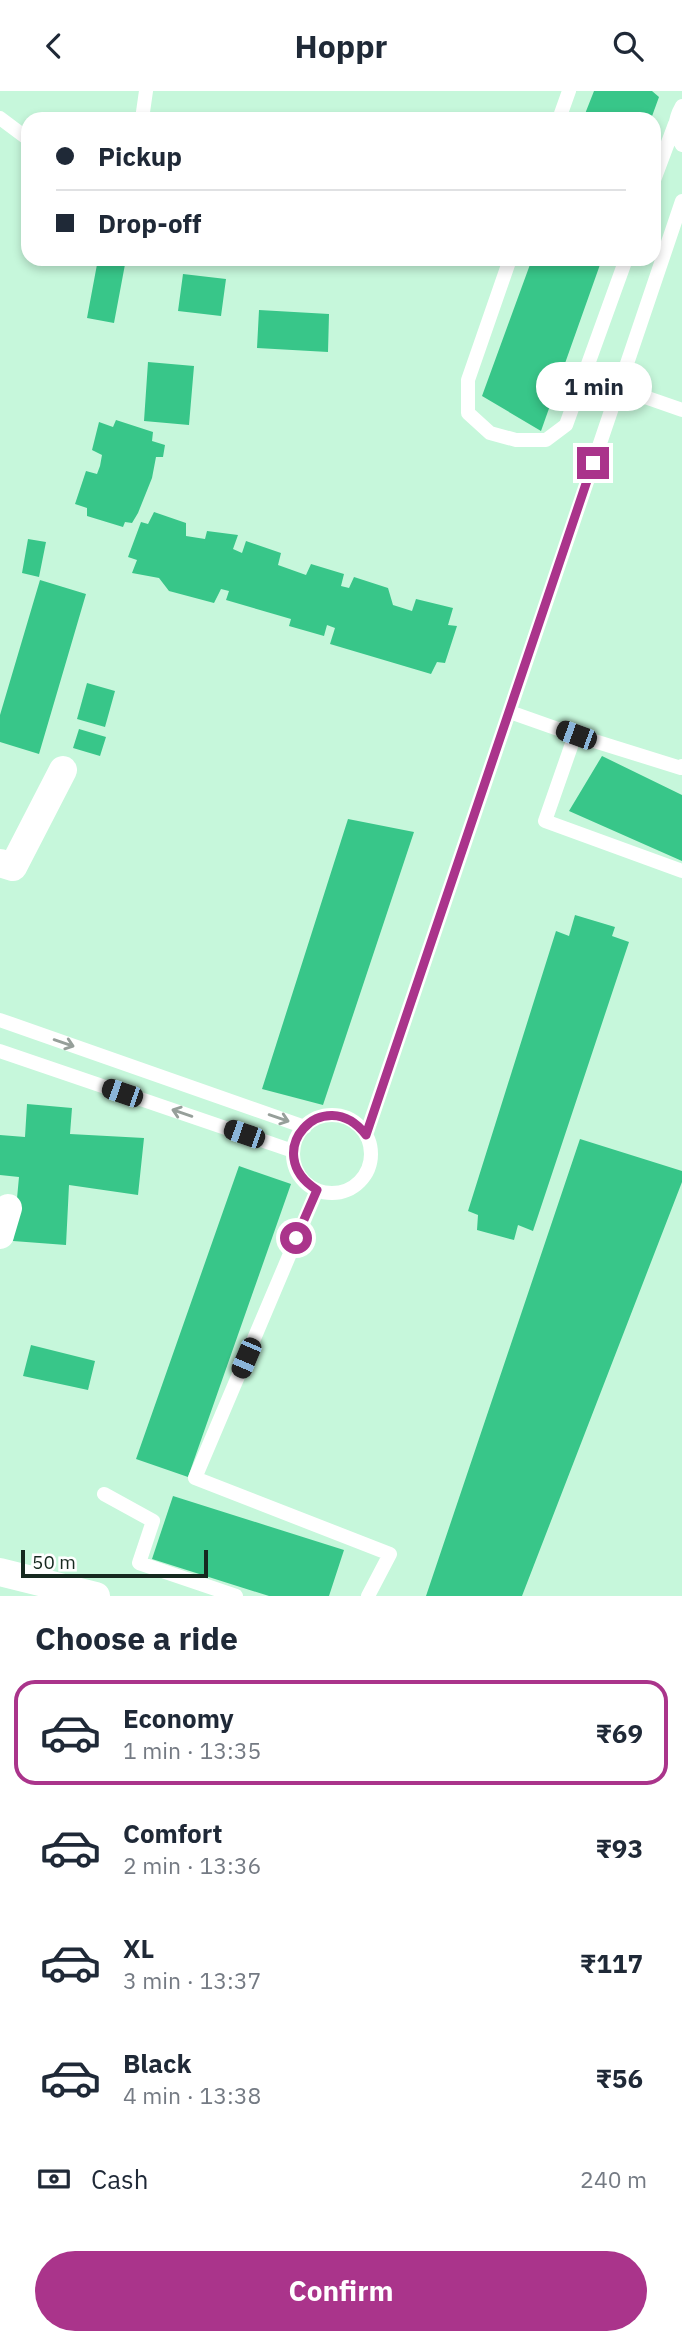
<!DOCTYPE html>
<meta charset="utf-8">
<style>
:root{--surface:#fff;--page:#f6f6f7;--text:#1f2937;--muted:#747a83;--line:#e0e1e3;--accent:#aa348b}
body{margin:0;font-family:"IBM Plex Sans",sans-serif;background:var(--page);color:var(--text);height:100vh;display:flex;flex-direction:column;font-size:26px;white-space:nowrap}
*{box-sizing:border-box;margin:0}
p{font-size:23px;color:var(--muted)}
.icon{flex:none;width:38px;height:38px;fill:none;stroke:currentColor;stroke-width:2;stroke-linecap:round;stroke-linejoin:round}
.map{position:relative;height:1505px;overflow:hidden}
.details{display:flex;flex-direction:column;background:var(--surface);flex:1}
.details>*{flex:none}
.top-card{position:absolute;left:21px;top:21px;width:640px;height:154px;border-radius:21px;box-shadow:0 4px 10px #0003;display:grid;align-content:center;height:154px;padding:0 35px;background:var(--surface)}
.scale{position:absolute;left:21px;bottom:18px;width:187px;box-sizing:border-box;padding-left:7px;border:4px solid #16291f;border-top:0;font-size:19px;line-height:24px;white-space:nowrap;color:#16291f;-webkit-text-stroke:5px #fff;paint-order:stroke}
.end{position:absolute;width:32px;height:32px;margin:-16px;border:9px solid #aa348b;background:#fff;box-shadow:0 0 0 4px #fff}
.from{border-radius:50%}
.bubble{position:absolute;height:49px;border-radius:24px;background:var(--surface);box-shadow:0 4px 10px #0003;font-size:23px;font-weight:800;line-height:49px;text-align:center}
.car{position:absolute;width:21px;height:42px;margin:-21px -10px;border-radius:9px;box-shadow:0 0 5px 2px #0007;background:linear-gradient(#222 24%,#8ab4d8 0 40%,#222 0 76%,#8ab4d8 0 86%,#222 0)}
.top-card b{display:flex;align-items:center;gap:24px;height:66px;font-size:26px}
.top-card b+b{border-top:2px solid var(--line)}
.top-card i{width:18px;height:18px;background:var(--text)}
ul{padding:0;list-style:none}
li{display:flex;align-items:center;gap:21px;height:105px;margin:0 14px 10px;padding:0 21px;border:4px solid transparent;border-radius:21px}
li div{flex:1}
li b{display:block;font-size:26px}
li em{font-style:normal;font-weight:800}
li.active{border-color:var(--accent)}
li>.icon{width:63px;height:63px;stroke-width:1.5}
h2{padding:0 35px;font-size:32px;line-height:84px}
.pay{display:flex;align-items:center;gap:18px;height:77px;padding:0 35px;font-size:26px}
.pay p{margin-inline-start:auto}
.action{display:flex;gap:14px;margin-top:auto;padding:14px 35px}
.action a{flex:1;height:80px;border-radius:42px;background:var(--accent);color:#fff;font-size:28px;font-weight:800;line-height:80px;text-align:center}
header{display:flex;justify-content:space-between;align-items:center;height:91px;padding:0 35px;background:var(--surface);font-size:32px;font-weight:800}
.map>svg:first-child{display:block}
.building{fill:#38c689}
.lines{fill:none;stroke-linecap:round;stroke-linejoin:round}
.lane{stroke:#fff;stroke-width:14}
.street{stroke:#fff;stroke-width:28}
.oneway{stroke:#969f9a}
.route{stroke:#aa348b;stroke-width:9}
</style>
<header><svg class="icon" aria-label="back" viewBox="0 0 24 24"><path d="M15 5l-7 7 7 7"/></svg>Hoppr<svg class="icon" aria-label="search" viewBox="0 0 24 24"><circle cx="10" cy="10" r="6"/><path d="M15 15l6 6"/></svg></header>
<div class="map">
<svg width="682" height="1505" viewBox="0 0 682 1505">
<rect width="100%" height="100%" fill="#c6f7db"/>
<path class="building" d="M594,0h58l7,6 -8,22h-68z
M98,168h28l-12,64 -27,-5z
M532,168h70l-61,172 -59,-35z
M183,183l43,5 -5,37 -43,-5z
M259,219l70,4 -1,38 -71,-4z
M148,271l46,4 -5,59 -45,-4z
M116,329l37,12 -1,9 13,4 -2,12h-7l-4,21 -14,35 -6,10 -7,-1 -2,5 -36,-11v-8l-12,-4 11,-33 11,3 3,-8 2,-11 -10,-5 7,-28 14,5z
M154,421l32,11v13l19,3 2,-8 31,4 -5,14 9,4 4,-12 35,12 -3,12 28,10 5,-11 33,10 -3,12 8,2 5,-11 34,11 5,17 19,6 4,-12 37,9 -5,17 9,1 -12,37 -8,-1 -6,12 -101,-30 5,-16 -8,-3 -3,11 -35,-10 2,-7 -65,-19 3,-9 -8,-2 -7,14 -45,-12 -10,-13 -27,-5 5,-13 -9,-3 13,-35 7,2z
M28,448l18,3 -7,35 -17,-4z
M40,489l46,14 -47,160 -39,-12v-27z
M87,592l28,8 -10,36 -28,-8z
M79,638l27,8 -6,19 -27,-8z
M602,665l80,39v66l-113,-50z
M348,728l66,13 -91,273 -61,-16z
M575,824l40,12 -3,9 17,6 -96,289 -15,-6 -4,15 -37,-10 1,-15 -10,-4 88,-280 13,5z
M27,1013l45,4 -2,26 74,4 -6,57 -69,-10 -3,60 -53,-4 6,-64 -19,-2v-40l25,2z
M580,1048l102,32v11l-160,414h-96z
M239,1075l52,18 -103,293 -52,-18z
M31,1254l64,16 -7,29 -65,-14z
M173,1405l171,54 -15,46h-60l-117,-37z"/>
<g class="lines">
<path class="lane" d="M682,15c-8,14 -9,25 0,39
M0,27l28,21
M142,28l4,-28
M559,28l10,-28
M654,89l21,-56
M510,168l-42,121v33l22,20 26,7h30l20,-15 60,-166
M619,297l63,22
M510,621l65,23 -30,86 137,50
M575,644l106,33 1,-2
M0,929l305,107
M0,960l293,100
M293 1063a39 39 0 1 1 78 0a39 39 0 1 1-78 0Z
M366,1044l316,-934
M317,1099l-122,288 195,76 -22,42
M104,1403l49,27 -14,42 97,33"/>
<path class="street" d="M0,772l13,4 50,-97
M0,1144l8,-27
M0,1481l96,24"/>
</g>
<defs><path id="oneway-shaft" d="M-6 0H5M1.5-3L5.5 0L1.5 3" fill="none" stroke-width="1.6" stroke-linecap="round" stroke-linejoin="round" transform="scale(1.75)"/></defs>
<g class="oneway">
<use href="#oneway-shaft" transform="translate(64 952) rotate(19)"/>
<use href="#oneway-shaft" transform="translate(182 1022) rotate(-161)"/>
<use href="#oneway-shaft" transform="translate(279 1027) rotate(19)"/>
</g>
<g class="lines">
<path class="route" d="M296,1147l21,-48c-59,-37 7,-109 49,-55l227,-672"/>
</g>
</svg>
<div class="scale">50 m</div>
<i class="end from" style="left:296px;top:1147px"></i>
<i class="end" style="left:593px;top:372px"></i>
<div class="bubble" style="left:536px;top:271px;width:116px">1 min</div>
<i class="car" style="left:576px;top:644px;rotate:290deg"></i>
<i class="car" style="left:122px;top:1002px;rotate:289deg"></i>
<i class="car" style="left:244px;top:1043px;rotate:289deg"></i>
<i class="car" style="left:246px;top:1267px;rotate:203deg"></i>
<div class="top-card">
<b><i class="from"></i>Pickup</b>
<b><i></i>Drop-off</b>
</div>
</div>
<section class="details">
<h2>Choose a ride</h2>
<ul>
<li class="active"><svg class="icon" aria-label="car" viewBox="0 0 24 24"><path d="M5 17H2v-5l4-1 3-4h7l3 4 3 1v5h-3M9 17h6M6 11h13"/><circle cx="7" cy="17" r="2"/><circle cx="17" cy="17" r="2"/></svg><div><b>Economy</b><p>1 min · 13:35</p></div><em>₹69</em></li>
<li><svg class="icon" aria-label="car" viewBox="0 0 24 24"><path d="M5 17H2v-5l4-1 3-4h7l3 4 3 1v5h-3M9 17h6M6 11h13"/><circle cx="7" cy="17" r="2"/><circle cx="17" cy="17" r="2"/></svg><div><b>Comfort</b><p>2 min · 13:36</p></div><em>₹93</em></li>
<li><svg class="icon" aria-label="car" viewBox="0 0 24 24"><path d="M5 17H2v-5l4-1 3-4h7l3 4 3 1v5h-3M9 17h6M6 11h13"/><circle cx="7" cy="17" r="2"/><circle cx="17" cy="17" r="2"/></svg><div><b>XL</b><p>3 min · 13:37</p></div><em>₹117</em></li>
<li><svg class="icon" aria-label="car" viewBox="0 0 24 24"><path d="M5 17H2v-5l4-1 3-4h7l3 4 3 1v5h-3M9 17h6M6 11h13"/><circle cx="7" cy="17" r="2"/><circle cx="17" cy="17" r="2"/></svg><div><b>Black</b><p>4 min · 13:38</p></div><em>₹56</em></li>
</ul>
<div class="pay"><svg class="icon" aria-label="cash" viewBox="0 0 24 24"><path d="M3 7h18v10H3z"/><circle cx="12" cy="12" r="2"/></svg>Cash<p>240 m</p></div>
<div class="action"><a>Confirm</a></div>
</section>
